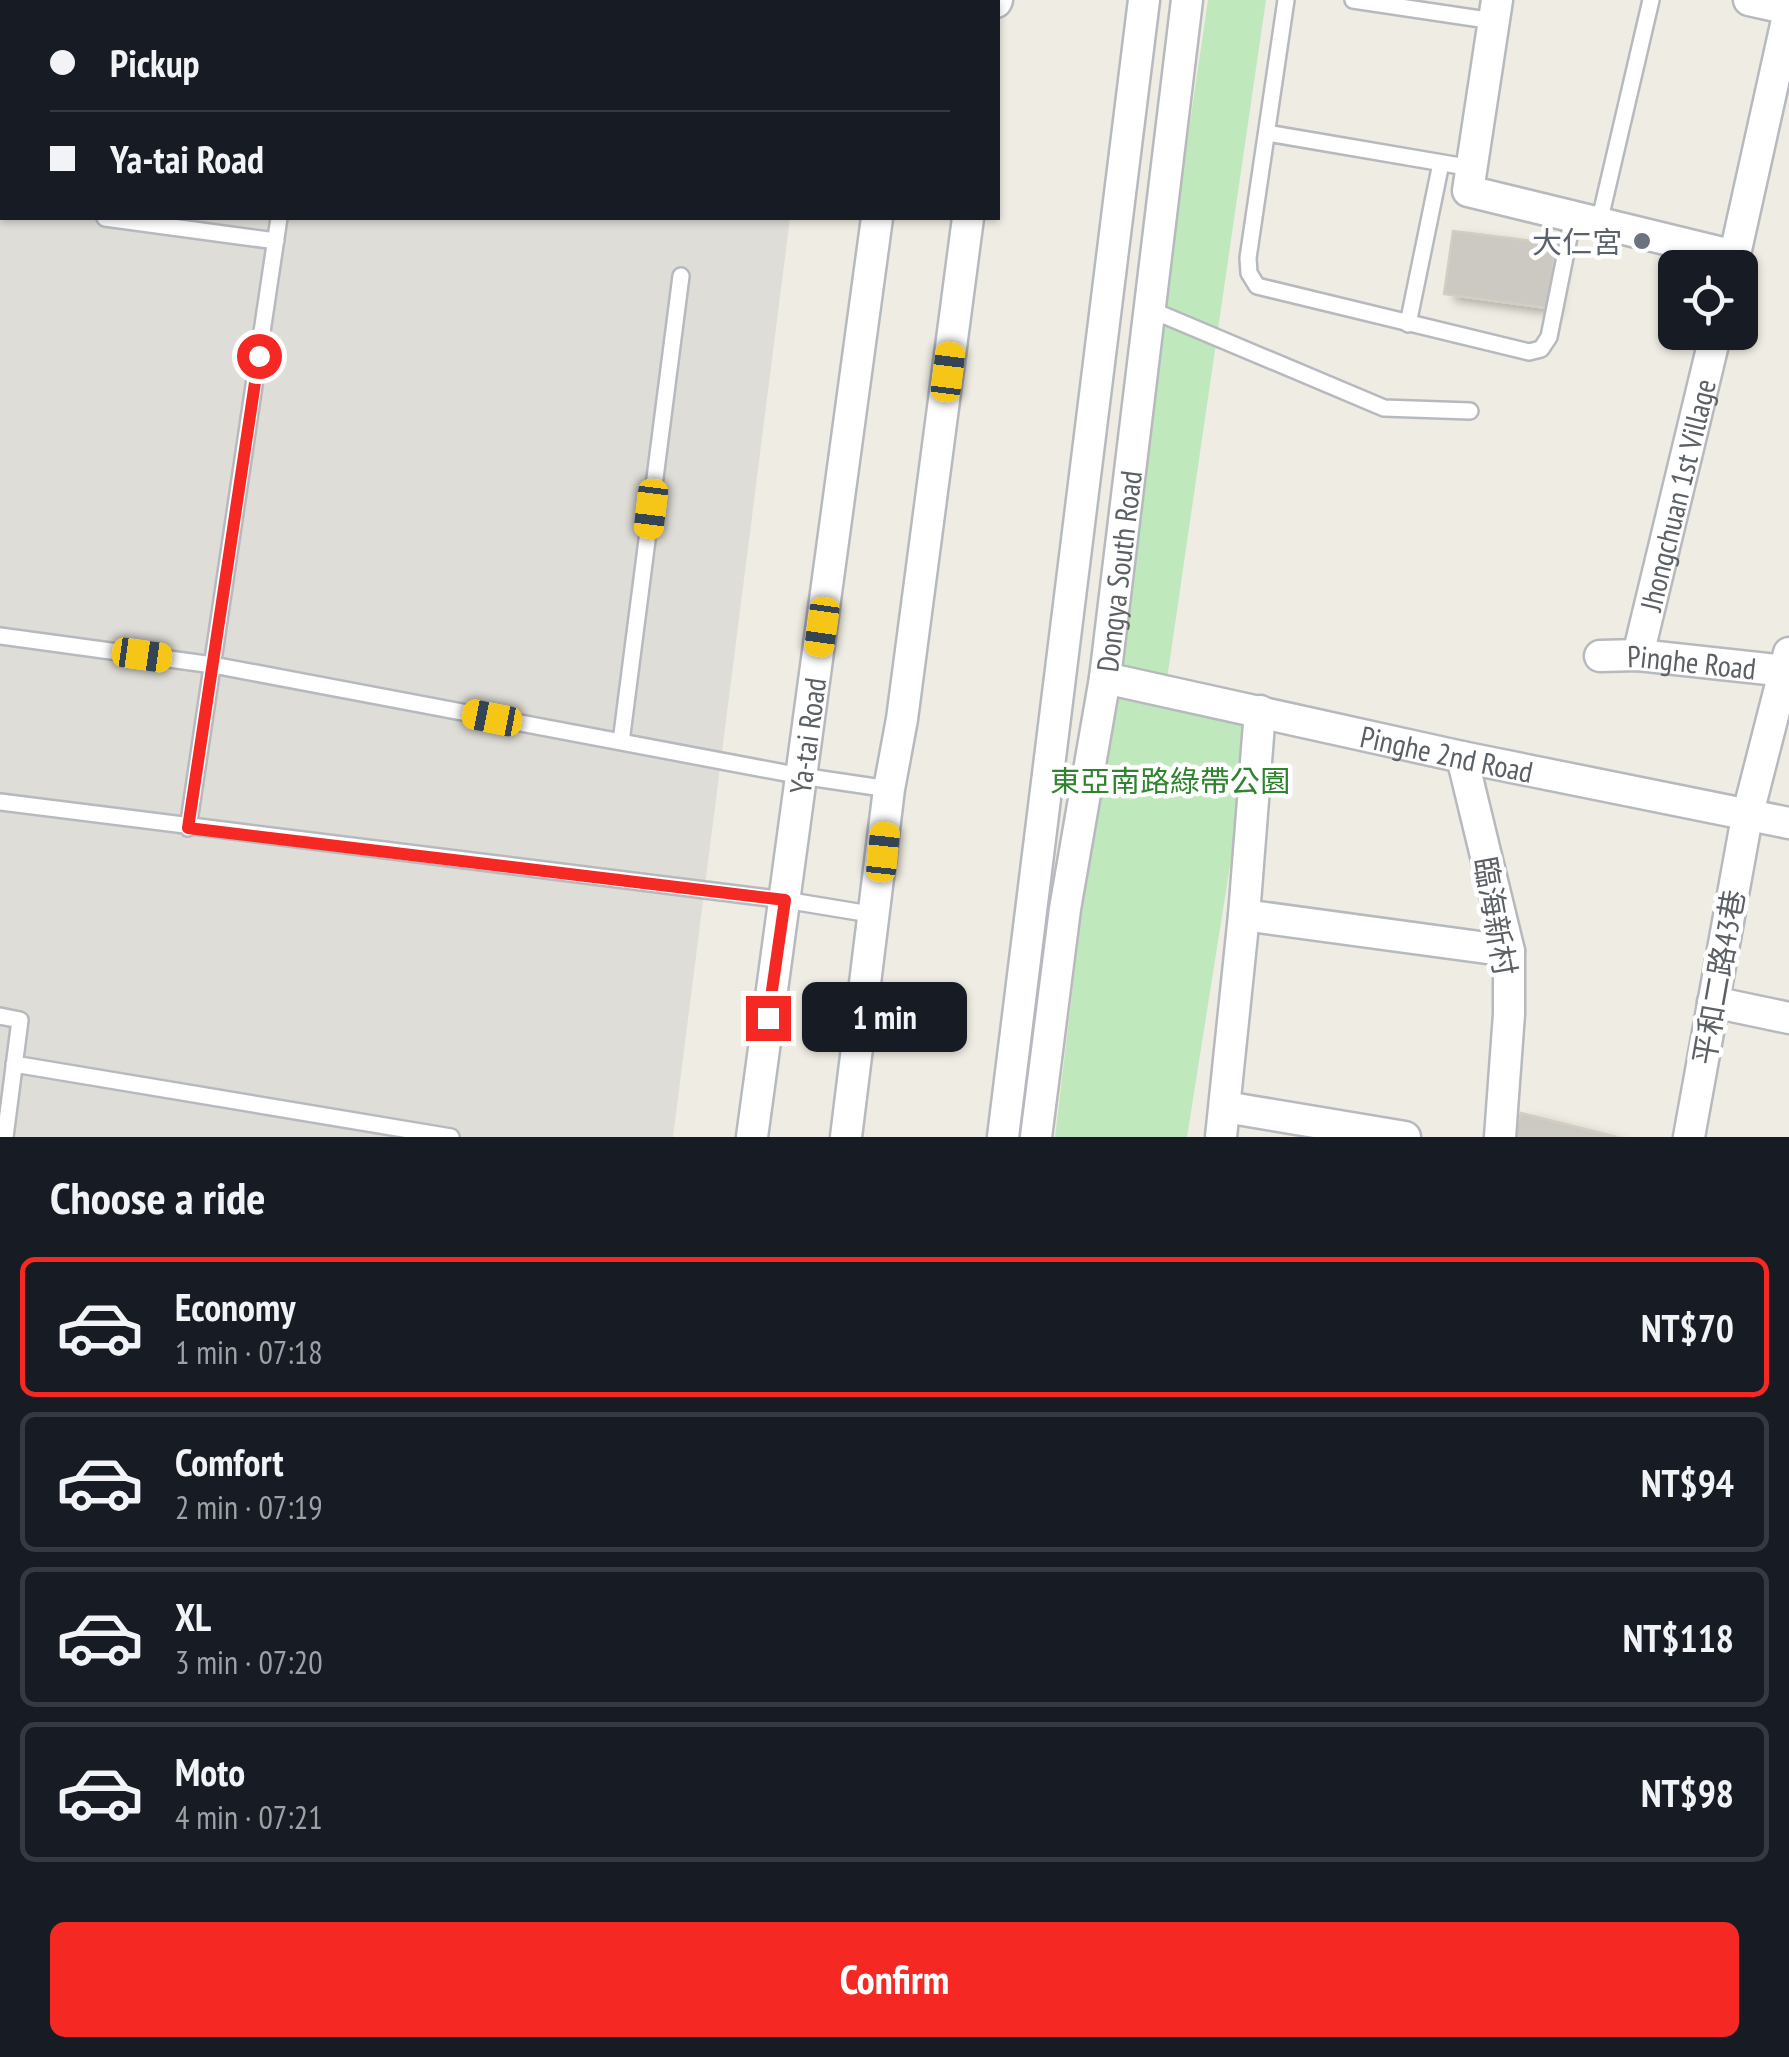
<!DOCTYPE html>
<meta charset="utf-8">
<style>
:root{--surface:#171b24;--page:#20242c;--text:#f1f3f6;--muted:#9ea1a6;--line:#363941;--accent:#f52823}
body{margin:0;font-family:"PT Sans Narrow","Noto Sans TC",sans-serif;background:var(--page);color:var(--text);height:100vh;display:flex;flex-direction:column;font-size:38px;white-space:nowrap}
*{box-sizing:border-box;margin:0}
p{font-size:32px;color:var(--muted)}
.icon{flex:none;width:55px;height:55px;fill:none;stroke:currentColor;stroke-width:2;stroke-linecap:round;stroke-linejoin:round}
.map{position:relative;height:1137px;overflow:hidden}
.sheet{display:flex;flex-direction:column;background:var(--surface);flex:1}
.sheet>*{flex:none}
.banner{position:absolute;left:0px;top:0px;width:1000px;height:220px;box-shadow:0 2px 8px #0004;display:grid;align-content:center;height:220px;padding:0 50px;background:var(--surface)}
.buttons{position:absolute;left:1658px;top:250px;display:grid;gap:20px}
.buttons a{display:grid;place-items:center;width:100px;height:100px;border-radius:15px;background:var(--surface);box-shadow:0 2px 8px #0004;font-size:50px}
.end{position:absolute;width:45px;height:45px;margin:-22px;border:12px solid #f52823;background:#fff;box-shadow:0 0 0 5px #fff}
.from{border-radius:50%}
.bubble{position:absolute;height:70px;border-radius:15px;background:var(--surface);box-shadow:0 2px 8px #0004;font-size:32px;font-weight:700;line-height:70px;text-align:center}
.car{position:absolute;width:30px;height:60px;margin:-30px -15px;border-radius:12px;box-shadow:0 0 8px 2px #0007;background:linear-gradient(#f5c518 24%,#345 0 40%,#f5c518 0 76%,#345 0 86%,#f5c518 0)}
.banner b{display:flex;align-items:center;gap:35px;height:95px;font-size:38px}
.banner b+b{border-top:2px solid var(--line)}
.banner i{width:25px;height:25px;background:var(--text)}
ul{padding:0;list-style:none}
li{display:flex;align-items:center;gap:30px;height:140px;margin:0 20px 15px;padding:0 30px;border:5px solid var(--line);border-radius:15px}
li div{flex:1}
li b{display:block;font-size:38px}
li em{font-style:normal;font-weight:700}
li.active{border-color:var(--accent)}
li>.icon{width:90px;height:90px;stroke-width:1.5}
h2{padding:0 50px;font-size:45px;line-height:120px}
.cta{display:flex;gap:20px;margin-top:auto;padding:20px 50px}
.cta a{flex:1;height:115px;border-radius:15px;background:var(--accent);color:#fff;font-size:40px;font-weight:700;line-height:115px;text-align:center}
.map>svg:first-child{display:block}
.industrial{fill:#dfddd7}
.green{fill:#c0e8bd}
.building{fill:#ccc8c2;stroke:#d4cdc1;stroke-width:2.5;filter:url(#shadow)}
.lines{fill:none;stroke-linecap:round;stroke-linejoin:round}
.lane-casing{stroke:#b6b9be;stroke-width:20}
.street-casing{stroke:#b6b9be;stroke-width:35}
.lane{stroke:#fff;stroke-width:15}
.street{stroke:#fff;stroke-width:30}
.route{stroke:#f52823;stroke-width:12}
.worship-dot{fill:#6b7280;stroke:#fff;stroke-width:4}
.labels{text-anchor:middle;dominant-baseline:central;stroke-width:9;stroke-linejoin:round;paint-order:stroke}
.worship-label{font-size:30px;fill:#5b616d;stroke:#fff;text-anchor:end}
.street-label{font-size:30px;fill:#5b6065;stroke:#fff}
.park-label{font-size:30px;fill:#2f822e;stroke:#fff}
</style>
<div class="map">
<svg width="1789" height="1137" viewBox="0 0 1789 1137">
<defs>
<filter id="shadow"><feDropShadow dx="11" dy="6" stdDeviation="5" flood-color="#0004"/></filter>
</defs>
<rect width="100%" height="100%" fill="#efece3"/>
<path class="industrial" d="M0,0h814l-812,2v216h788l-117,919h-673z"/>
<path class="green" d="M1208,0h58l-100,686 -57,-11z
M1109,682l145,32 -67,423h-132z"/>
<path class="building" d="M1453,231l103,13 -8,64 -104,-14z
M1521,1113l96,24h-104z"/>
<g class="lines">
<defs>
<path id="lane" d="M1286,0l-38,258 1,15 8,13 272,66 12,-3 8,-12 24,-120
M1353,0l141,21
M305,2l1,-2
M1267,133l205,35
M0,203l2,1
M105,218l171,23
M1599,223l52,-223
M1149,309l235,99 86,3
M1408,324l33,-161
M0,636l213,29 588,111 88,13
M621,742l60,-466
M0,802l785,98 91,15
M188,828l91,-610
M0,1016l20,4 -15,117
M14,1064l437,73"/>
<g id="street">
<path d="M1497,0l-29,191 267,65"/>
<path d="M1749,0l40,9"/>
<path d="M905,2l1,-2"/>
<path d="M996,2l1,-2"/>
<path d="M1732,268l57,-257"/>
<path id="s1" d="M1638,655l78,-323"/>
<path id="s2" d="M1600,656l38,-1 147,16"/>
<path id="s3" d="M1105,678l357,79 327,66"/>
<path d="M1462,757l47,194v63l-9,123"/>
<path d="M1244,915l265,36"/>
<path d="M1713,1002l76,16"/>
<path d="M1225,1107l180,30"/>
<path id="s4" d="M752,1137l125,-919"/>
<path d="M846,1137l43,-348 13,-70 66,-501"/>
<path d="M1003,1137l141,-1137"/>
<path id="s5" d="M1036,1137l29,-228 40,-231 82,-678"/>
<path d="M1221,1137l23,-222 16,-204"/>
<path d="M1689,1137l58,-320 42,-164"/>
</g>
</defs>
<use href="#lane" class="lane-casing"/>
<use href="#street" class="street-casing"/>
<use href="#lane" class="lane"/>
<use href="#street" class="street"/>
</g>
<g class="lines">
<path class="route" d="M259,356l-71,472 597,72 -17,118"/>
</g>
<circle class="worship-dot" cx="1642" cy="241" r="10"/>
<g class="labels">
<g class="worship-label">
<text x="1622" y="241">大仁宮</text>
</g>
<g class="street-label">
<text stroke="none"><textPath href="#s1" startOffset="165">Jhongchuan 1st Village</textPath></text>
<text stroke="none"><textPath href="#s5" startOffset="572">Dongya South Road</textPath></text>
<text stroke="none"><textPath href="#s2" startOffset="92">Pinghe Road</textPath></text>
<text stroke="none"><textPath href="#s4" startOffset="405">Ya-tai Road</textPath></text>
<text stroke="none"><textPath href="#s3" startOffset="350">Pinghe 2nd Road</textPath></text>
<text transform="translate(1496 916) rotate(80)">臨海新村</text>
<text transform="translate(1718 977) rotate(-80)">平和二路43巷</text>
</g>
<g class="park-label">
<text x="1170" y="780">東亞南路綠帶公園</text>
</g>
</g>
</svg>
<div class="buttons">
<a><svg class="icon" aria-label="locate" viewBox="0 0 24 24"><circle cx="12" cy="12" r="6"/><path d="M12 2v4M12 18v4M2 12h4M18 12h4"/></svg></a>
</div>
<i class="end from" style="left:259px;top:356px"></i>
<i class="end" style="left:768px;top:1018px"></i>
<div class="bubble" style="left:802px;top:982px;width:165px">1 min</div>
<i class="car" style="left:948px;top:372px;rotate:7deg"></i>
<i class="car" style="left:651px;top:509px;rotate:187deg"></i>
<i class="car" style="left:822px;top:627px;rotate:188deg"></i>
<i class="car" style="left:142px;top:655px;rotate:98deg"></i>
<i class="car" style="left:492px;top:718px;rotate:281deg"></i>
<i class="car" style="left:883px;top:852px;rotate:6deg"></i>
<div class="banner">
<b><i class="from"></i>Pickup</b>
<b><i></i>Ya-tai Road</b>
</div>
</div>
<section class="sheet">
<h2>Choose a ride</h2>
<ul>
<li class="active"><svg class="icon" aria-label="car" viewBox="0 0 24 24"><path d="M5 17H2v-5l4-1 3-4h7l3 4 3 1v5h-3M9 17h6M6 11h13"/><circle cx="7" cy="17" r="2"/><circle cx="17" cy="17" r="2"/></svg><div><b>Economy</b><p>1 min · 07:18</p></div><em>NT$70</em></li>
<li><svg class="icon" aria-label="car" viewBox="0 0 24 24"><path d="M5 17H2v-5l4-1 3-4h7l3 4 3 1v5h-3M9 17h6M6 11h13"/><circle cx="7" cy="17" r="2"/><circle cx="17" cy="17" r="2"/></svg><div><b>Comfort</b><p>2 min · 07:19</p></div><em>NT$94</em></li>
<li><svg class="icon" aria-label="car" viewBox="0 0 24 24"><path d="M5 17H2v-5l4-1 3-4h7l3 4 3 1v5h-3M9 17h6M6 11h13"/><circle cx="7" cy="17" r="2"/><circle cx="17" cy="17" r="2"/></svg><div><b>XL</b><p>3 min · 07:20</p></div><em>NT$118</em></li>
<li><svg class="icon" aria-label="car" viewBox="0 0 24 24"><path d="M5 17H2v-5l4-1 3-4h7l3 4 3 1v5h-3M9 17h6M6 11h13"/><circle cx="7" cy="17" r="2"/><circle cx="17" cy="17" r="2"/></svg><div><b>Moto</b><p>4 min · 07:21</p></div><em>NT$98</em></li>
</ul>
<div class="cta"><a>Confirm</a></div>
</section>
